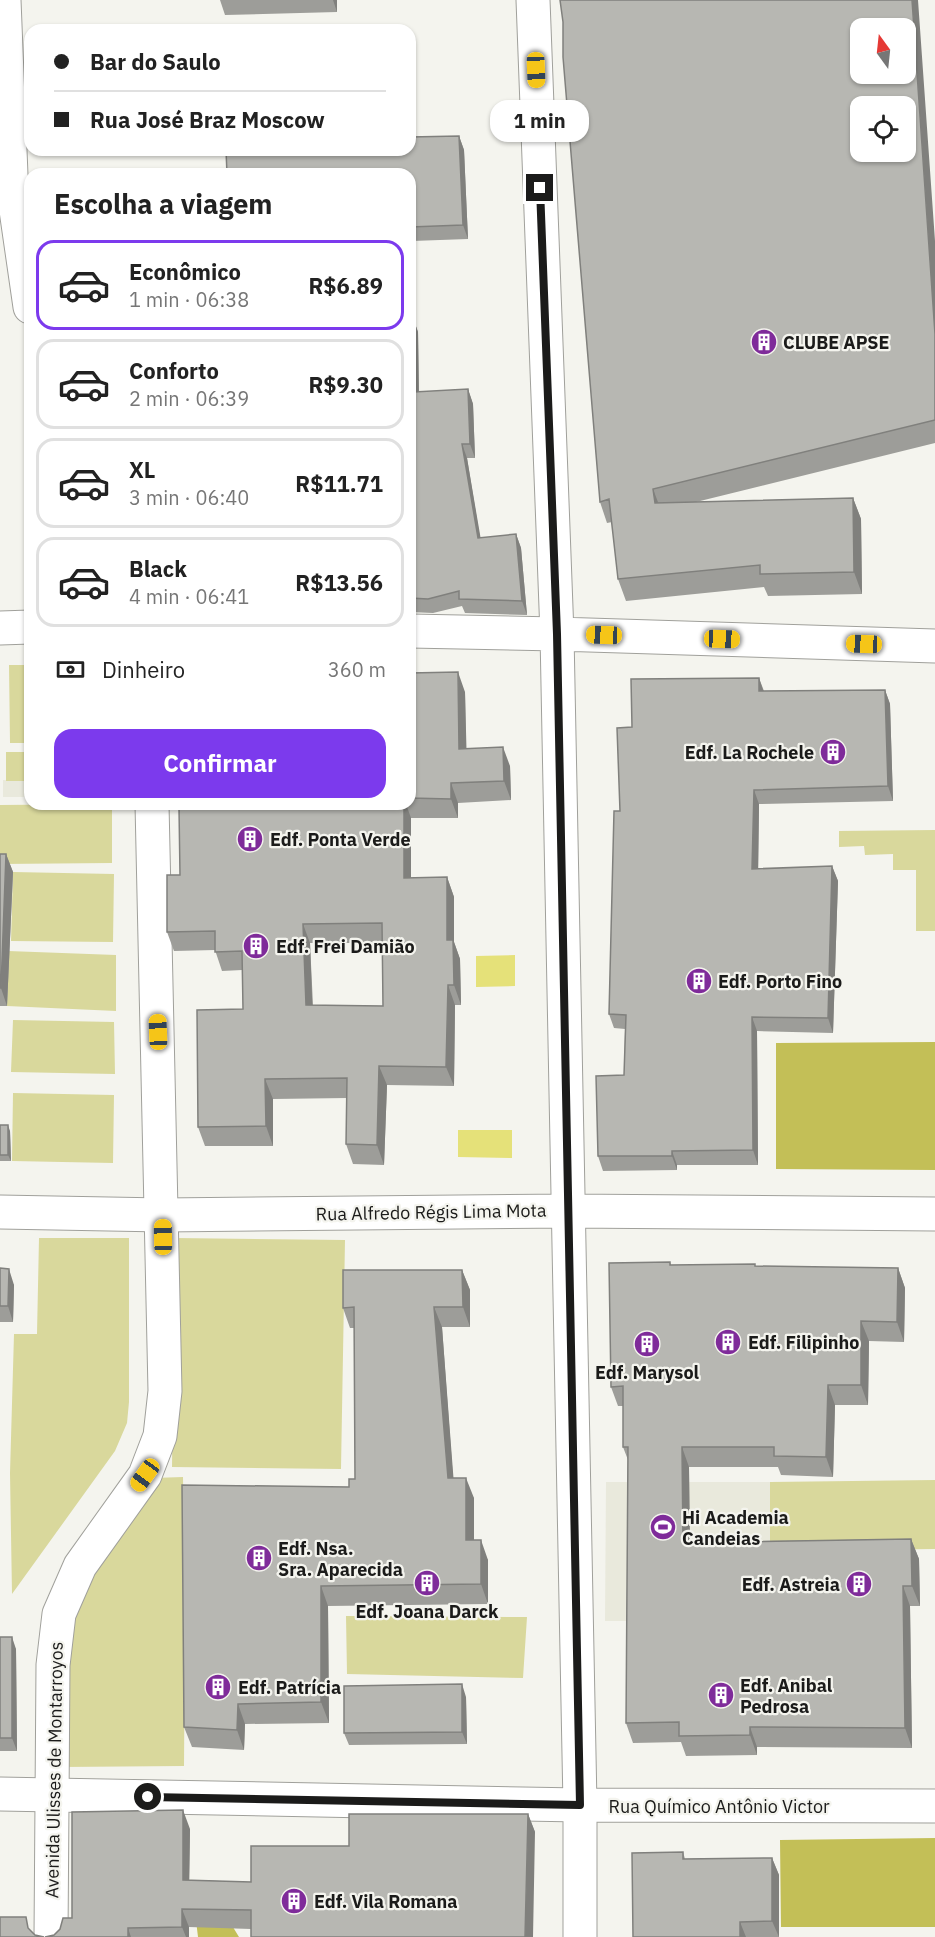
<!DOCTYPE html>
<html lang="pt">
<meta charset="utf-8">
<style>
:root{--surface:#fff;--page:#f2f2f2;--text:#222;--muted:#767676;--line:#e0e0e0;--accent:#7c3aed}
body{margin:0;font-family:"IBM Plex Sans",sans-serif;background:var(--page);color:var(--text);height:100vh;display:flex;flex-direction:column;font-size:22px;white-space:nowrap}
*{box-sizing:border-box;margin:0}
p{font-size:20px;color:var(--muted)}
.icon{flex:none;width:33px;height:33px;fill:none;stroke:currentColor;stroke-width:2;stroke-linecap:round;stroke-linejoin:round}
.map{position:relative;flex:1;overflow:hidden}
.details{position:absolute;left:24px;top:168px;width:392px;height:642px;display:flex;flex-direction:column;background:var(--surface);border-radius:18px;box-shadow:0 2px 4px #0004}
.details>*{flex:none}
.guide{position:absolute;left:24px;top:24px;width:392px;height:132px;border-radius:18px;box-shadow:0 2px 4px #0004;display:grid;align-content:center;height:132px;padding:0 30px;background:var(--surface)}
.needle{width:39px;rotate:345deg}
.buttons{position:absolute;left:850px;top:18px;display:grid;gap:12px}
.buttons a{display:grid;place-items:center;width:66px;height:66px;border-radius:12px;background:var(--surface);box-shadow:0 2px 4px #0004;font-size:30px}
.end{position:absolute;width:27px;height:27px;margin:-14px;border:8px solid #1b1b1a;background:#fff;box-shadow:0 0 0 3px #fff}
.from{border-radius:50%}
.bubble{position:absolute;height:42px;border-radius:18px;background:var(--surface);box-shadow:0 2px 4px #0004;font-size:20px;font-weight:700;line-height:42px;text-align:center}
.car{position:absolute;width:18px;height:36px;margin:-18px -9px;border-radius:8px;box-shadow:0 0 4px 2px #0007;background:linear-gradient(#f5c518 24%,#345 0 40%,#f5c518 0 76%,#345 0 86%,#f5c518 0)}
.guide b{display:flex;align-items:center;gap:21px;height:57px;font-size:22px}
.guide b+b{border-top:2px solid var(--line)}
.guide i{width:15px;height:15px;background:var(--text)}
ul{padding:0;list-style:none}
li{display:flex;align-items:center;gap:18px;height:90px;margin:0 12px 9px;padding:0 18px;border:3px solid var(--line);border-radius:18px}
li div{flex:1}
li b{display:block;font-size:22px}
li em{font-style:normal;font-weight:700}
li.active{border-color:var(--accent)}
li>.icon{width:54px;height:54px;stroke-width:1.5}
h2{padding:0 30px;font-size:27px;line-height:72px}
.pay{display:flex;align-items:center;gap:15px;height:66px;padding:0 30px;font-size:22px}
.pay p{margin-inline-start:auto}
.cta{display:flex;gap:12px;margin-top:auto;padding:12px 30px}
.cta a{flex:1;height:69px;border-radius:18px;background:var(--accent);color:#fff;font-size:24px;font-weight:700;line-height:69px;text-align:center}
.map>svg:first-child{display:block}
.built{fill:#e9e9dc}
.green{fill:#d9d89c}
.forest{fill:#c3bf57}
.water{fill:#e5e179}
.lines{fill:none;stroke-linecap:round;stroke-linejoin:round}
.street-casing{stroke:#a0a09b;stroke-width:35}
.secondary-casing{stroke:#a0a09b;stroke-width:35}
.street{stroke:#fff;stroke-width:33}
.secondary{stroke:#fff;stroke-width:33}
.wall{fill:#9d9d99;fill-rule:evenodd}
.shaded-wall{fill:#80807d}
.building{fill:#b7b7b2;stroke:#80807d;stroke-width:1.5;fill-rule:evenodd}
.route{stroke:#1b1b1a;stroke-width:8}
.labels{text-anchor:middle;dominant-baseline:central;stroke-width:4.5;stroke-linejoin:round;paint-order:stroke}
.poi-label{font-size:18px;font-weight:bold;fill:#1b1b1a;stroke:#f4f4ee;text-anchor:start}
.street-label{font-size:18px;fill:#1b1b1a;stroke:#f4f4ee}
</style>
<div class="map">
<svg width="935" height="1937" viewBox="0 0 935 1937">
<rect width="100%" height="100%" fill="#f4f4ee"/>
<path class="built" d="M3,780l27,1v16h-27z
M194,804h63l-1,14 -62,-1z
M606,1482h164v139h-165z"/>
<path class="green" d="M9,665h21v78h-20z
M6,752h24v29h-24z
M112,804v59l-112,1v-59z
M935,830v101h-19v-61h-23v-16l-28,1 -1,-9 -25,1v-16z
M13,872l101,2 -1,68 -102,-1z
M8,951l108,4v56l-109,-5z
M13,1020l101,2 1,52 -104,-2z
M13,1093l101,2 -1,68 -101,-2z
M39,1238h90v164l-2,21 -12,28 -103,143 -2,-121 4,-139h23z
M175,1238l170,2 -4,229 -169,-2z
M183,1477l2,146 -1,143 -123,1 11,-169 81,-120z
M935,1480v69l-165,2v-69z
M346,1616l181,1 -4,61 -176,-4z"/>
<path class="forest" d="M935,1042v128l-159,-1v-126z
M935,1838v89h-154l-1,-87z
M195,1912l30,2 14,23h-41z"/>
<path class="water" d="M515,955v31l-39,1v-31z
M458,1130h54v28l-54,-1z"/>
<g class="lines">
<defs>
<path id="street" d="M533,0l24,634 23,1171v132
M0,628l30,-1
M410,631l147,3 378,12
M0,1212l163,3 406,-4 366,3
M0,1794l580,11 355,1"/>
<path id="secondary" d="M4,0l7,175 19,132
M51,1937l2,-272 6,-51 21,-48 65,-91 15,-39 5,-45 -13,-587"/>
</defs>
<use href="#street" class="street-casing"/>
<use href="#secondary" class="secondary-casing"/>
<use href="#street" class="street"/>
<use href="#secondary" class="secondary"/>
</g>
<path class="wall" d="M220,0h117v12l-112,3z
M459,136l5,14 4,89 -56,2 -2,49v-116z
M935,241v202l-239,59 157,-4 8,21 1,75 -94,2 -4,-9 -138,14 -8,-22 -6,-57 -5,1 -7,-21z
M410,318h3l5,14 1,60 49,-3 5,15 2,54h-8l13,80 36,-4 5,14 6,67 -62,-2 -3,-7 -29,7 -23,-1z
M410,673l55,19 1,57 44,17 1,34 -53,3v15h-47v60l36,-1 7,20v45l6,17 1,46h-6l-1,81 -67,-1 -3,80 -31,-1 -7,-20 1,-46 -74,1v47h-68l-7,-19 45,-118 -1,-39 -20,1 -7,-21 -41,1 -7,-19 13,-57 72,-68 1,-3h157zM310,943h72l1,63 -70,-1z
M759,678l5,13 121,-1 5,14 3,97 -134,3 -1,65 74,-3 6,15 -5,152 -76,-2 1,134h-81v5l-74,1 -5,-15 26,-81 1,-46 -11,-1 -5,-14 11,-203 12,-84z
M0,854h6l7,18 -6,134h-7z
M0,1125l10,6 1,30h-11z
M670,1262l1,3 227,3 7,20 -1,54 -35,-1 -1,64h-33l-2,72 -52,-2 -3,-8h-89l1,75 221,-3 8,20 1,47h-10l2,142 -155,-1v8l-71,1 -5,-14 -48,1 -7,-20 2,-263 -5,-13v-41h-5l-7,-19z
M0,1268l14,17 -1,37h-13z
M462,1270l8,20v37h-28l11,151 21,20v42l14,20v44l-160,2 1,117 -84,1 -1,26 -52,-3 -8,-20 171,-248 -1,-151h-4l-7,-20z
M0,1637l16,12 1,102h-17z
M466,1697l1,47 -118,1 -5,-12z
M528,1814l7,18 -284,97 -62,-2v10h-144l9,-2 18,-17 118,-89 -1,51 62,2 98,-36z
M683,1852l2,7 87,-1 7,17v62h-146z"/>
<path class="shaded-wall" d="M333,0h4v12z
M912,0h6l17,241v93z
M459,136l5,14 4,89 -5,-14z
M410,236l2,5 -2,49z
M413,318l5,14 1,74 -5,-14z
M468,389l5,15 2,54 -5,-14z
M462,444l5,14 16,94 -5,-14z
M653,489l8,21 -6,-7z
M853,498l8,21 1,75 -8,-22z
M516,534l5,14 6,67 -5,-14z
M458,672l7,20 2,77 -8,-20z
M759,678l5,15 -5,-2z
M885,690l5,14 3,97 -5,-15z
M503,747l7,19 1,34 -7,-19z
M451,783l7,20v15l-7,-19z
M754,790l5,14 -1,79 -6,-14z
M404,804h2l5,14v79l-7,-19z
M6,854l7,18 -6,134 -6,-18z
M832,866l6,15 -5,152 -5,-15z
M447,877l7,20v45l6,17 1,46 -7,-20 -7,-45z
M303,924l7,19 3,81 -7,-19z
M448,985l7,20 -1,81 -8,-19z
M752,1017l5,14 1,134 -5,-15z
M379,1066l8,19 -3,80 -7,-20z
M265,1079l8,20v47l-7,-20z
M8,1125l2,6 1,30 -3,-6z
M672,1151l5,14v5l-5,-14z
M898,1268l7,20 -1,54 -7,-20z
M9,1269l5,16 -1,37 -5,-16z
M462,1270l8,20v37l-7,-20z
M434,1307l8,20 13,171 -7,-20z
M861,1321l8,20 -1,64 -7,-20z
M828,1385l7,20 -2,72 -7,-20z
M682,1447l7,20 1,95 -7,-19z
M466,1478l8,20v62l-8,-20z
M911,1539l8,20 1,47 -8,-20z
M481,1540l7,20v44l-7,-20z
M321,1586l7,20 1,117 -8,-21z
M903,1586l7,20 2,142 -7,-20z
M12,1637l4,12 1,102 -5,-13z
M462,1684l4,13 1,47 -5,-12z
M238,1704l7,20 -1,26 -7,-20z
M750,1727l7,20v8l-7,-20z
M183,1810l7,19 -1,70 -6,-19z
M528,1814l7,18 -2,105h-8z
M772,1858l7,17v62l-7,-16z
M182,1909l7,18v10h-3l-4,-10z
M740,1922l6,15h-6z
M128,1928l3,9h-3z"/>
<path class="building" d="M560,0h352l23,334v86l-282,69 2,14 198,-5 1,74 -94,2v-9l-142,14 -9,-80 -9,3 -37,-445v-35zM861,28h45v46h-45zM861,106h45v46h-45z
M459,136l4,89 -53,2v-53h-183l-1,-24h184v-13z
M410,318h3l1,74 54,-3 2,55h-8l16,94 38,-4 6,67 -63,-2v-8l-31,8 -18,-1z
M458,672l1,77 44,-2 1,34 -53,2v16l-41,-1v-125z
M759,678v13l126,-1 3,96 -134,4 -2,79 80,-3 -4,152 -76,-1 1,133 -81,1v5h-74l-2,-80 28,-1 2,-60 -17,-1 5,-203h6l-3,-83 15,-1 -1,-48z
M253,804h151v74l43,-1v63h6l1,45h-6l-2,82 -67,-1 -2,79 -31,-1 1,-66 -82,1 1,47 -68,1 -1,-117 46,-1 -1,-58 -27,1v-21l-48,1v-57h13l-1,-67 73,-1zM382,923l1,83 -77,-1 -3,-81z
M0,854h6l-5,134h-1z
M0,1125h8v30h-8z
M670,1262v3l85,-1v2l143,2 -1,54 -36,-1v64h-33l-2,72 -52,-1v-9h-92l1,96 228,-4 1,47h-9l2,142 -155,-1v8l-71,1v-14l-53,1 2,-276h-5v-61l-12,1 -2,-124z
M0,1268l9,1 -1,37h-8z
M343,1270h119l1,37h-29l14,171h18v62h15v44l-160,2v116l-83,2 -1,26 -53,-3 -2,-242 167,2v-8h6l-1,-172 -11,1z
M0,1637h12v101h-12z
M462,1684v48l-118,1v-47z
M183,1810v70l68,2v-36h98v-32h179l-3,123h-274v-27l-69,-1v18l-54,1v9h-83l9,-2 6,-6 3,-11h9v-106z
M683,1852v7l89,-1v63l-32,1v15h-107l-1,-84z
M0,1917h26l2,11 7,7 9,2h-44z"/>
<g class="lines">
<path class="route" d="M148,1797l432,8 -23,-1171 -17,-446"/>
</g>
<defs>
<symbol id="building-disc" viewBox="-11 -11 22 22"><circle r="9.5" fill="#7f2b9a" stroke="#f4f4ee"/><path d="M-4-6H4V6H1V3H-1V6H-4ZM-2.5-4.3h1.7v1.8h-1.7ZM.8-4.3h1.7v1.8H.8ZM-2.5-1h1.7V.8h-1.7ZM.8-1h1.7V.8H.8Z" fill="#fff"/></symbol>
<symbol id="stadium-disc" viewBox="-11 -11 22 22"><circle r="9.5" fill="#7f2b9a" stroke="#f4f4ee"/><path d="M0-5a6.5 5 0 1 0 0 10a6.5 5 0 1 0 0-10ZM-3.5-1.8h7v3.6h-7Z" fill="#fff"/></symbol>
</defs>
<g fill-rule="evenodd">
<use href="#building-disc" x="749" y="327" width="30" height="30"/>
<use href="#building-disc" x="818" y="737" width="30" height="30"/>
<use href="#building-disc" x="235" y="824" width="30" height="30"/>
<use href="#building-disc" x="241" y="931" width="30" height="30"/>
<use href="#building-disc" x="684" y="966" width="30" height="30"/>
<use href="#building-disc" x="713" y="1327" width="30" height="30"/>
<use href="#building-disc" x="632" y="1329" width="30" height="30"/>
<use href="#stadium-disc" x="648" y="1512" width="30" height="30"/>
<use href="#building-disc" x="244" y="1543" width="30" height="30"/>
<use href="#building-disc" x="412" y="1568" width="30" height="30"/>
<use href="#building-disc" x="844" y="1569" width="30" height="30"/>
<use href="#building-disc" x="203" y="1672" width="30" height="30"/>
<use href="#building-disc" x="706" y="1680" width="30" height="30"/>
<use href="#building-disc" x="279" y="1886" width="30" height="30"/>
</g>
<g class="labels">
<g class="poi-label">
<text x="783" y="342">CLUBE APSE</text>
<text x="814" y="752" text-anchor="end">Edf. La Rochele</text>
<text x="270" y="839">Edf. Ponta Verde</text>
<text x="276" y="946">Edf. Frei Damião</text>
<text x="718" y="981">Edf. Porto Fino</text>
<text x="748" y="1342">Edf. Filipinho</text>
<text x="647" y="1372" text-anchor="middle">Edf. Marysol</text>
<text x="682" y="1517">Hi Academia<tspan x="682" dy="21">Candeias</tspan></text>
<text x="278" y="1548">Edf. Nsa.<tspan x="278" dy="21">Sra. Aparecida</tspan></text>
<text x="840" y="1584" text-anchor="end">Edf. Astreia</text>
<text x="427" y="1611" text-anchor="middle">Edf. Joana Darck</text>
<text x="740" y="1685">Edf. Anibal<tspan x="740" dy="21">Pedrosa</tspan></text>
<text x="238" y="1687">Edf. Patrícia</text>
<text x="314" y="1901">Edf. Vila Romana</text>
</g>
<g class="street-label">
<text transform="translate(431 1212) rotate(-1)">Rua Alfredo Régis Lima Mota</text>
<text transform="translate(54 1770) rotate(-89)">Avenida Ulisses de Montarroyos</text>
<text x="719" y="1806">Rua Químico Antônio Victor</text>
</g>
</g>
</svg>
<div class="buttons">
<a><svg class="needle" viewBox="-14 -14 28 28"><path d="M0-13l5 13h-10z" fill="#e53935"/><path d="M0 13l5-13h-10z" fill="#767676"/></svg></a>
<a><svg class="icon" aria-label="locate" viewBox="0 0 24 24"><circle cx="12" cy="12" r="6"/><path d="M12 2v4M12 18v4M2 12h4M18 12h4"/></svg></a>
</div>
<i class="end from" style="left:148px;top:1797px"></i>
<i class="end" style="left:540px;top:188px"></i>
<div class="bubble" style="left:490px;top:100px;width:99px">1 min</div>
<i class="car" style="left:536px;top:70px;rotate:178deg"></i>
<i class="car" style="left:604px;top:635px;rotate:272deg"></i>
<i class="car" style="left:722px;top:639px;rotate:92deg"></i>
<i class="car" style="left:864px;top:644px;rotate:272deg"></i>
<i class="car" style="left:158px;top:1032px;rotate:358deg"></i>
<i class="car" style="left:163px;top:1237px;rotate:359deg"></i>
<i class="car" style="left:145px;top:1475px;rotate:216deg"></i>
<div class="guide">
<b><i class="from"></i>Bar do Saulo</b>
<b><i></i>Rua José Braz Moscow</b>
</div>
<section class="details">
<h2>Escolha a viagem</h2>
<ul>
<li class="active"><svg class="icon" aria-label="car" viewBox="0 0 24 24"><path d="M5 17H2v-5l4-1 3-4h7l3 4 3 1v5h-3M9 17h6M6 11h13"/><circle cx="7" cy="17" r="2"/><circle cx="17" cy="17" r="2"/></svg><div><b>Econômico</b><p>1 min · 06:38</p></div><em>R$6.89</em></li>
<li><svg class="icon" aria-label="car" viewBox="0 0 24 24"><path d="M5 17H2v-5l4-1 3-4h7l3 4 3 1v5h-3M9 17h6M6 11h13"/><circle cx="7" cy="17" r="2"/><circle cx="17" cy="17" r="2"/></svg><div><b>Conforto</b><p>2 min · 06:39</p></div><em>R$9.30</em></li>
<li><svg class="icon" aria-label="car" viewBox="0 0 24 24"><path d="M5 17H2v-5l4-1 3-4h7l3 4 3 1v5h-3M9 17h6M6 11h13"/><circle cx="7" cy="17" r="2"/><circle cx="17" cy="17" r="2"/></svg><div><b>XL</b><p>3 min · 06:40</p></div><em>R$11.71</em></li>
<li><svg class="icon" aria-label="car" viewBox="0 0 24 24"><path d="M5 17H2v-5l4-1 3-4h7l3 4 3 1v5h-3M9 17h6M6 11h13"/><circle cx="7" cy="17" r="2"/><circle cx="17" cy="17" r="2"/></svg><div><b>Black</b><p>4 min · 06:41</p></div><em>R$13.56</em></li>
</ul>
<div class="pay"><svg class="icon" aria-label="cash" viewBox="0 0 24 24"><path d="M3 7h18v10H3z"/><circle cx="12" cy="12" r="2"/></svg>Dinheiro<p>360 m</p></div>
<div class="cta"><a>Confirmar</a></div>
</section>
</div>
